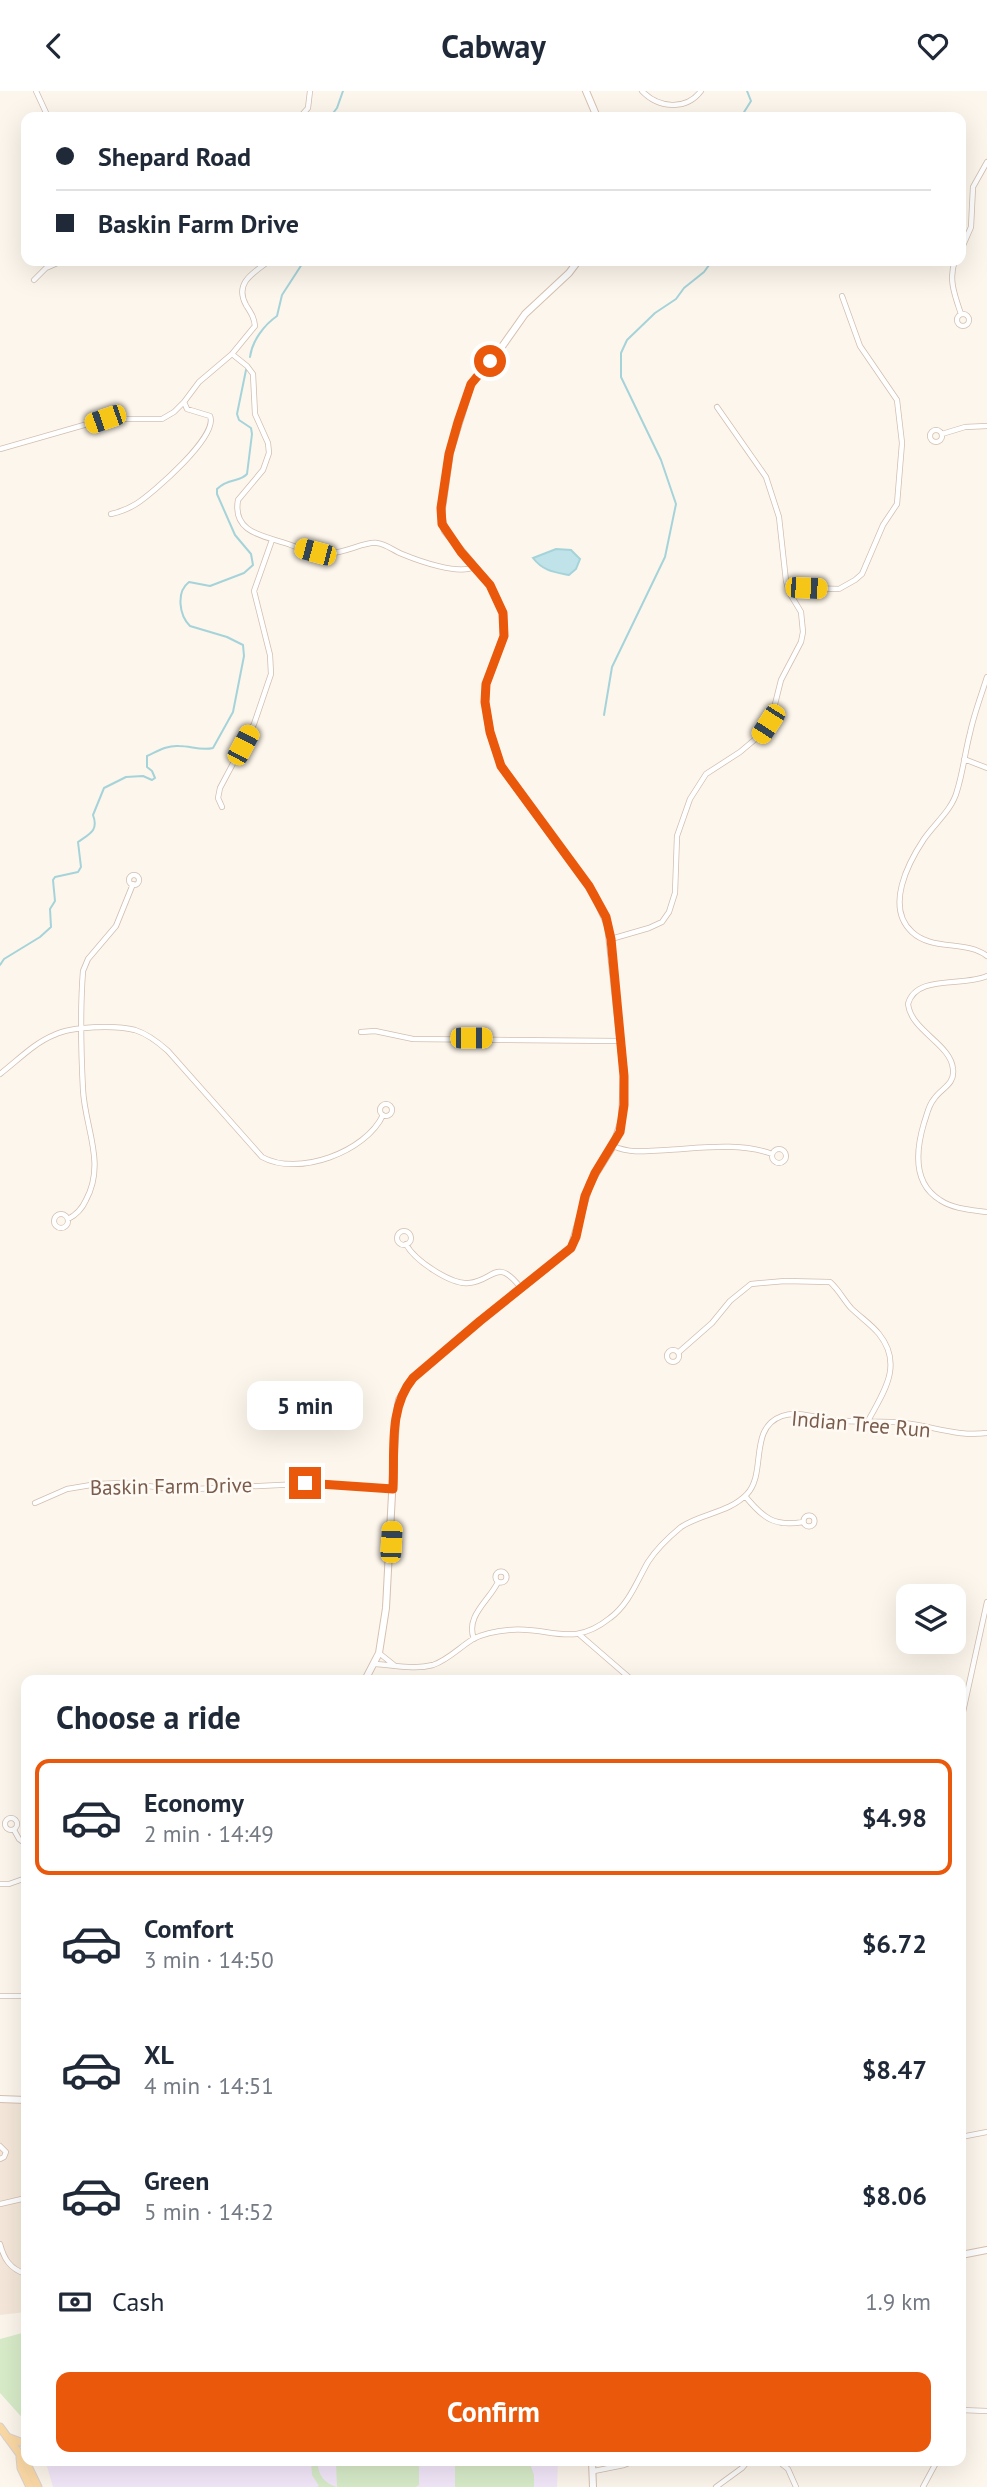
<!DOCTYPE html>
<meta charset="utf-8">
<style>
:root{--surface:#fff;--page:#f2f2f3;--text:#1f2937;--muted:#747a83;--line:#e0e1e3;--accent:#ea580c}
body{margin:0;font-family:"PT Sans",sans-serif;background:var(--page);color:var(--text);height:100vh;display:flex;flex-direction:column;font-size:26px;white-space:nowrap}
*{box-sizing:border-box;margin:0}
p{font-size:23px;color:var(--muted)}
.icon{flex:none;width:38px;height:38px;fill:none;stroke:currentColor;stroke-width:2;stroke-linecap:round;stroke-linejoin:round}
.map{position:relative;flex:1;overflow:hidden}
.side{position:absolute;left:21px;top:1584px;width:945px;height:791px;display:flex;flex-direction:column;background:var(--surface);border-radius:14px;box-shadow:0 7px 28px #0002}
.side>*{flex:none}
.hud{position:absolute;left:21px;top:21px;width:945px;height:154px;border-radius:14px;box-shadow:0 7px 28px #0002;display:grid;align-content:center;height:154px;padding:0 35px;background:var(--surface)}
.buttons{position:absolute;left:896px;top:1493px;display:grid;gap:14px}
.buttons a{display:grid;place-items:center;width:70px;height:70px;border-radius:14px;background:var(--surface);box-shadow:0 7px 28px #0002;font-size:35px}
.end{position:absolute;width:32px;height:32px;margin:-16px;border:9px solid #ea580c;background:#fff;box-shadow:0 0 0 4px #fff}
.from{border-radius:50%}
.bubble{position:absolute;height:49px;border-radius:14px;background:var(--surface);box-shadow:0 7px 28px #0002;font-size:23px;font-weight:700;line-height:49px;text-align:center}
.car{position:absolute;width:21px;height:42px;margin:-21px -10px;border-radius:9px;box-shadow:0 0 5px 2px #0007;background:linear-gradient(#f5c518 24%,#345 0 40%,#f5c518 0 76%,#345 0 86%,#f5c518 0)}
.hud b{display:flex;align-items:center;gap:24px;height:66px;font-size:26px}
.hud b+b{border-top:2px solid var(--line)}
.hud i{width:18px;height:18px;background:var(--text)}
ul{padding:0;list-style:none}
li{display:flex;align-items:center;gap:21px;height:116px;margin:0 14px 10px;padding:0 21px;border:4px solid transparent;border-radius:14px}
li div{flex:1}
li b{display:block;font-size:26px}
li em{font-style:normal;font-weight:700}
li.current{border-color:var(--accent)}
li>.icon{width:63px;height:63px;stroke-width:1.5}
h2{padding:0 35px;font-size:32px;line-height:84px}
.pay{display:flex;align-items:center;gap:18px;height:77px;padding:0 35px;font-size:26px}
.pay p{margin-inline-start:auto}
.cta{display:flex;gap:14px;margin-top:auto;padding:14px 35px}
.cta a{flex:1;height:80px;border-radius:14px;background:var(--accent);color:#fff;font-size:28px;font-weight:700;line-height:80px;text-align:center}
header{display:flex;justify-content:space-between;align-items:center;height:91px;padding:0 35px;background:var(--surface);font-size:32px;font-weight:700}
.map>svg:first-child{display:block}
.residential{fill:#f5e8da}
.education{fill:#f3e8fa}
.green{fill:#d8ecc9}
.water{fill:#bfe3e8;stroke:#a5d3da;stroke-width:2}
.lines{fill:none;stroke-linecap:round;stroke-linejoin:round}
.stream{stroke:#a5d3da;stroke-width:2}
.street-casing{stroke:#d1beb0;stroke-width:6}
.secondary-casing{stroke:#d6c0b0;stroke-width:8}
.primary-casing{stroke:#dad1cd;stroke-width:9}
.street{stroke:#fff;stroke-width:4.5}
.secondary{stroke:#fff;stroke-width:6}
.primary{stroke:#fbd9a5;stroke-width:7}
.route{stroke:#ea580c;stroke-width:9}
.labels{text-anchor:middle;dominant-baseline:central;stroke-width:5;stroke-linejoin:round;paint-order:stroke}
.street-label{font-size:21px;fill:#7a5c4d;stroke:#fffaf3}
</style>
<header><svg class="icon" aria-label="back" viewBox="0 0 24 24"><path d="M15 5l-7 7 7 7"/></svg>Cabway<svg class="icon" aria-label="heart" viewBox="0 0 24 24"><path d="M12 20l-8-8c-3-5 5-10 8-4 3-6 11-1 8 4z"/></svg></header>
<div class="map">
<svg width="987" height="2396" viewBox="0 0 987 2396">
<rect width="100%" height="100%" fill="#fdf6ec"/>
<path class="residential" d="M0,2011h26v210l-26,3z"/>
<path class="education" d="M40,2370h518l-1,26h-504l-7,-24z"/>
<path class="green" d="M26,2241v90l-26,-29v-54z
M311,2370h7c-1,13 6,22 19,26l-1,-26h83v24l-3,2h-100l3,-1 -7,-11z
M455,2370h74l5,14v12h-79z"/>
<path class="water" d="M556,458l15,1 9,9 -4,10 -7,6c-15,-3 -26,-4 -36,-17z"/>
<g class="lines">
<path class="stream" d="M330,26l7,-9 6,-17
M741,26l10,-16 -4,-10
M250,266c2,-16 14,-32 27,-41l5,-21 22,-34
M604,624l8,-48 53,-110 11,-53 -15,-44 -40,-83v-24l6,-13 28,-27 21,-14 8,-11 20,-16 8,-11
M0,874l4,-6 36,-22 11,-10 -1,-18 5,-8 -2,-21 2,-3 23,-5 3,-5 -3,-25c11,-8 21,-11 15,-27l11,-27 22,-11 17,-1 9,4 3,-2 -3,-7 -5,-4v-11c11,-5 20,-11 32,-10 12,0 22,5 34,2l20,-36 11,-56 -1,-11 -16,-8 -37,-11c-11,-11 -14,-34 -1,-44l21,4 34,-13 9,-8 -2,-11 -16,-19 -18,-41v-5c12,-12 22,-6 30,-15l5,-40 -1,-6 -12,-8 -2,-6 9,-44"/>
<defs>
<path id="street" d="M36,0l12,26
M642,0c16,17 44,20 59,0
M300,26l8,-9 2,-17
M961,159l10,-23 2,-40 14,-25
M269,170c-16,12 -35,22 -23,44 5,8 8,12 9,21l-23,28 15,12 6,8 2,40 13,29 1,10 -6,17 -25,30c-6,34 28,36 50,44 14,5 27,10 42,9 15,0 36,-12 47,-10 9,1 17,8 25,11 17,7 56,21 72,13
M955,170c-7,18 0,35 6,53
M34,189l12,-12 16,-7
M957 229a6 6 0 1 1 12 0a6 6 0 1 1-12 0Z
M930 345a6 6 0 1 1 12 0a6 6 0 1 1-12 0Z
M942,343l23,-7 22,-1
M0,358l105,-30h57l12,-7 10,-10
M111,423c9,-2 17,-5 25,-10 17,-11 83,-68 74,-88l-23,-7 -3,-7 15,-20 33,-28
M789,501l17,-4 33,1 16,-9 7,-6 21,-49 14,-21 5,-61 -5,-43 -37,-54 -18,-50
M987,586c-6,19 -13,37 -17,56 -5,19 -7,39 -13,58 -5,19 -22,32 -33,48 -16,24 -39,68 -12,93 20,19 54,8 75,24
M964,668l23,9
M222,716l-4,-9 2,-10 34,-64 17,-50 -1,-19 -16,-64 18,-51
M129 789a5 5 0 1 1 10 0a5 5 0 1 1-10 0Z
M611,848l38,-11 13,-6 7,-10 6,-19 2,-57 13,-37 16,-25 34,-22 19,-16 14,-24 8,-32 20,-38 2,-10 -2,-20 -12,-20 -3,-11 -7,-64 -13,-40 -49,-70
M987,885c-23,11 -71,-2 -79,28 3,27 43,40 45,65 2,16 -12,19 -19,30 -6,7 -7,16 -10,24 -8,27 -12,60 16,77 13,9 32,10 47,12
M361,941l14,-1 38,8 207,2
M0,983c17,-13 34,-31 54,-39 18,-9 62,-10 81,-5 13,4 23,12 33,21l94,106c36,20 104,-5 121,-42
M380 1019a6 6 0 1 1 12 0a6 6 0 1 1-12 0Z
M613,1055c18,8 35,5 54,4 34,-2 73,-8 105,4
M772 1065a7 7 0 1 1 14 0a7 7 0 1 1-14 0Z
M54 1130a7 7 0 1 1 14 0a7 7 0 1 1-14 0Z
M68,1128c8,-4 14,-10 18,-19 20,-37 -1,-72 -3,-110 -2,-39 -3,-81 0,-119l5,-12 28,-33 17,-42
M397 1147a7 7 0 1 1 14 0a7 7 0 1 1-14 0Z
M406,1153c8,16 45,41 63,39 25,-2 27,-27 52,5
M667 1265a6 6 0 1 1 12 0a6 6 0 1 1-12 0Z
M679,1261l33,-29 18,-22 21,-17 34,-3 45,1c9,8 13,17 21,26 9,9 20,16 28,26 25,31 4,59 -11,87
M745,1405c18,22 29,31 58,26
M35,1412l32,-14 30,-5 24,-1 44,5 30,1 126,-6 72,6
M803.5 1430a5.5 5.5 0 1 1 11 0a5.5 5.5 0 1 1-11 0Z
M495.5 1486a5.5 5.5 0 1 1 11 0a5.5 5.5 0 1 1-11 0Z
M580,1544l52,45
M474,1548c-9,-23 15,-38 24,-57
M379,1562l15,12
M375,1573c19,1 39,6 58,1 15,-5 27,-18 40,-26 10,-5 24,-8 36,-9 42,-4 62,19 101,-12 19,-14 27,-37 38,-56 9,-14 21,-25 33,-35 21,-14 48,-14 66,-33 20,-21 1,-66 35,-78 17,-6 36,3 53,4 23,3 46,0 69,3 28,3 54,14 83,10
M961,1630l26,-119
M5 1733a6 6 0 1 1 12 0a6 6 0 1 1-12 0Z
M14,1739l5,9 7,5
M0,1793h9l17,-6
M0,1905h26
M961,2046l26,-5
M0,2055l6,6 -2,5 -4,2
M0,2113l26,-6
M0,2153c4,15 10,25 26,30
M961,2319l26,1
M778,2370l10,8 8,18
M594,2380l30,-6 10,-4
M716,2396l26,-19 6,-7
M923,2396l14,-26"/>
<path id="secondary" d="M586,0l11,26
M365,1589l14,-27 7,-45 10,-190 3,-18 14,-22 67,-57 91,-73 19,-65 23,-37 9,-26 2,-46 -16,-149 -14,-31 -93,-128 -11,-34 -5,-30 1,-18 18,-48 -1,-23 -13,-28 -45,-54 -4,-16 9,-63 21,-68 30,-36 24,-34 44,-41 9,-12
M0,2008l26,1
M961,2164l26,-5
M592,2370l1,26"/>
<path id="primary" d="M0,2336l27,37 11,23
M7,2346l19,7
M20,2366l1,11 9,19"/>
</defs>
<use href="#street" class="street-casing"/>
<use href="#secondary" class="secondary-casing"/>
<use href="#primary" class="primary-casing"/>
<use href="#street" class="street"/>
<use href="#secondary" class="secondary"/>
<use href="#primary" class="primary"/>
</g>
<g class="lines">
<path class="route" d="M305,1392l88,6c2,-37 -5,-81 20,-111l67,-57 91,-73 5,-11 9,-41 10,-23 25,-41 4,-27v-29l-13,-137 -5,-22 -17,-31 -88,-120 -11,-34 -5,-30 1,-18 18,-48 -1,-23 -13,-28 -29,-33 -19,-28 -1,-16 8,-54 9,-32 13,-38 19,-23"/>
</g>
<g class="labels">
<g class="street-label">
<text transform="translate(861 1333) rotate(5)">Indian Tree Run</text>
<text transform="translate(171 1395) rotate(-1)">Baskin Farm Drive</text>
</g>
</g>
</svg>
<div class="buttons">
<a><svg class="icon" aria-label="layers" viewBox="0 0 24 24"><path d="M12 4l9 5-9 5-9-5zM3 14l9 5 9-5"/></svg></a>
</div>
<i class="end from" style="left:490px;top:270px"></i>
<i class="end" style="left:305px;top:1392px"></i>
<div class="bubble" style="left:247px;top:1290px;width:116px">5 min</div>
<i class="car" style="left:105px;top:328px;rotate:251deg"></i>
<i class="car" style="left:315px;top:461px;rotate:285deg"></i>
<i class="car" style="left:806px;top:497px;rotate:92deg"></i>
<i class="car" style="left:768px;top:633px;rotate:213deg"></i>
<i class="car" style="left:243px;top:654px;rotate:28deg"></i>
<i class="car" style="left:471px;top:947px;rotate:90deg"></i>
<i class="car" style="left:391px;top:1451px;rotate:3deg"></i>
<div class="hud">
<b><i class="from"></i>Shepard Road</b>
<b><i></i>Baskin Farm Drive</b>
</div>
<section class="side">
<h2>Choose a ride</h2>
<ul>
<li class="current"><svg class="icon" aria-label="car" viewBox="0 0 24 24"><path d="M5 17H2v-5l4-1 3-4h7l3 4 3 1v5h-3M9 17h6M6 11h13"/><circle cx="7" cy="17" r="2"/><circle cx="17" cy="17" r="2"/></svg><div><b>Economy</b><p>2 min · 14:49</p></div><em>$4.98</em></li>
<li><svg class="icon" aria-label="car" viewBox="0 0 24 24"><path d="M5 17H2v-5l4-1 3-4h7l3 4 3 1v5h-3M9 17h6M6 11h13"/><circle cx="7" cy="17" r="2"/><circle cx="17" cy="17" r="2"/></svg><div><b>Comfort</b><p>3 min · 14:50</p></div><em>$6.72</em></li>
<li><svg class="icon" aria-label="car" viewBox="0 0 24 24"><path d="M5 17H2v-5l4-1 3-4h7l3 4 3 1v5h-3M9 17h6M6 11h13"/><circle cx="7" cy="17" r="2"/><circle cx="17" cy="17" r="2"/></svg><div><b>XL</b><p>4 min · 14:51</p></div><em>$8.47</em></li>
<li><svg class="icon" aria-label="car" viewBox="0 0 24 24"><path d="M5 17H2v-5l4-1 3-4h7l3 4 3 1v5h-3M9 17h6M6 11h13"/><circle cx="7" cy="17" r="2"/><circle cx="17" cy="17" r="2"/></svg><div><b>Green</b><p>5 min · 14:52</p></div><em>$8.06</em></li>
</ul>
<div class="pay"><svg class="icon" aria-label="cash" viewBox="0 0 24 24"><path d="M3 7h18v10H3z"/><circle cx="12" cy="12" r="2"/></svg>Cash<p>1.9 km</p></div>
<div class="cta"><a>Confirm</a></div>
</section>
</div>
